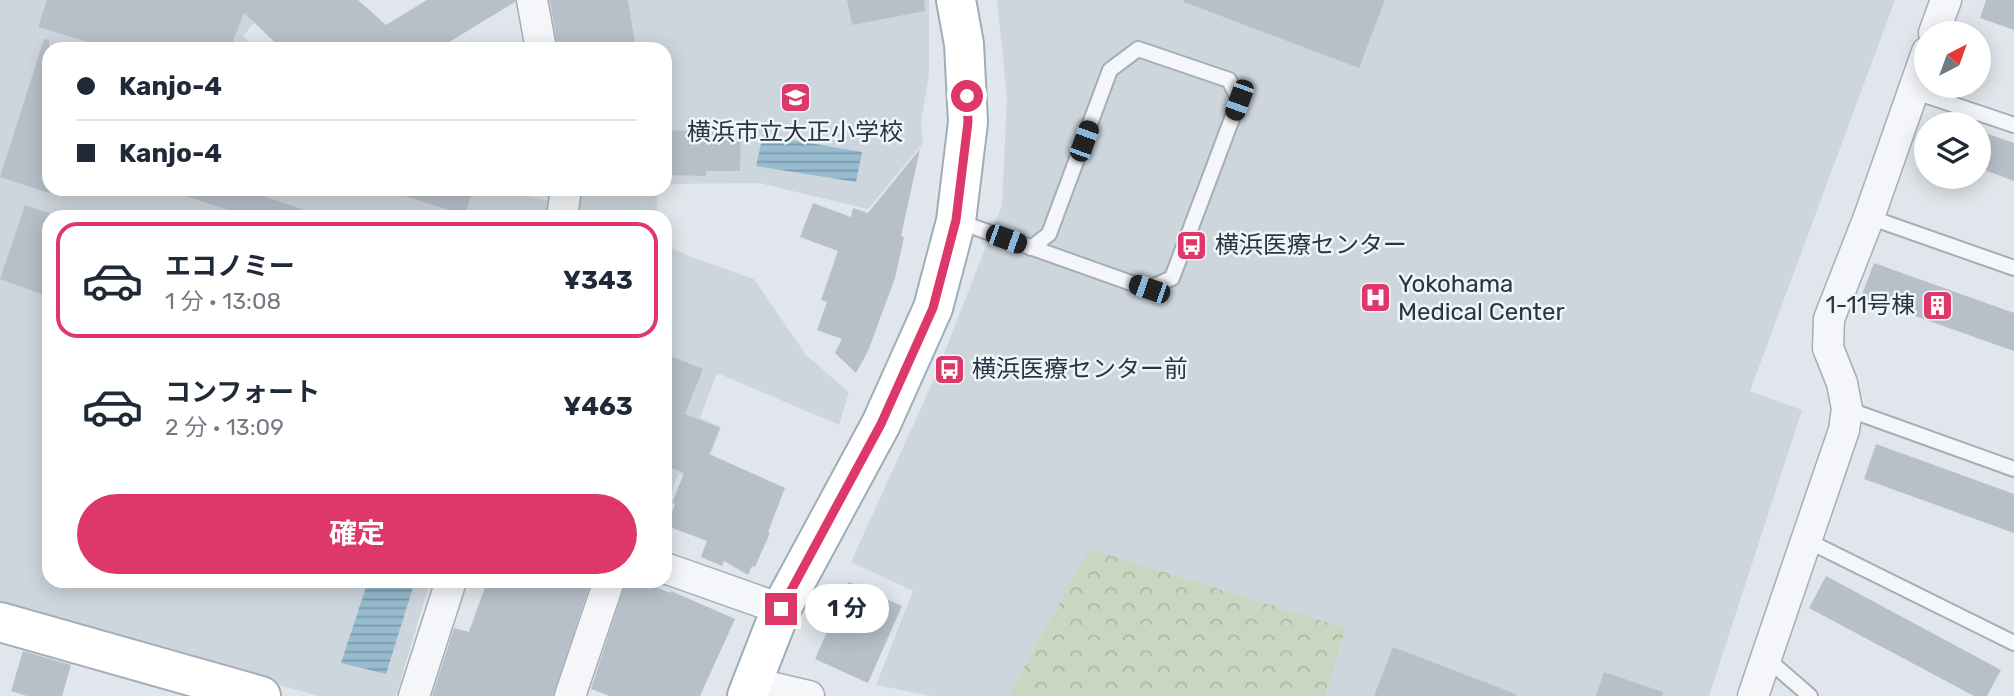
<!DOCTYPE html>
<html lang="ja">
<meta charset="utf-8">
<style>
:root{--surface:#fff;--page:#f2f2f3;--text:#1f2937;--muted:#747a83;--line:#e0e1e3;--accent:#de386b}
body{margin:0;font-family:Rubik,"Noto Sans JP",sans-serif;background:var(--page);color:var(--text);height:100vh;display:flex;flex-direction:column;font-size:26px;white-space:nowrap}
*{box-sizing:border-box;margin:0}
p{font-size:23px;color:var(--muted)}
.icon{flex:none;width:38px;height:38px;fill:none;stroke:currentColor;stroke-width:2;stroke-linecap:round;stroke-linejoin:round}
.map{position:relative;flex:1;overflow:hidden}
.sheet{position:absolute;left:42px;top:210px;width:630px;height:378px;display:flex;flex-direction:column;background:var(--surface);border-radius:21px;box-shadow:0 4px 18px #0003}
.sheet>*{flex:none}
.banner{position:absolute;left:42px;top:42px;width:630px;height:154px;border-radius:21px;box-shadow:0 4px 18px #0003;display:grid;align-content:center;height:154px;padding:0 35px;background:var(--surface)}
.needle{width:46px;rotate:41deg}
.fabs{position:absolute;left:1914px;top:21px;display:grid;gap:14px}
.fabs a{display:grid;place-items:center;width:77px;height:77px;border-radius:50%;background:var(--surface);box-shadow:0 4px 18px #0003;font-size:35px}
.end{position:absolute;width:32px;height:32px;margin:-16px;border:9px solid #de386b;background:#fff;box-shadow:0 0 0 4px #fff}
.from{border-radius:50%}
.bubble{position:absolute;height:49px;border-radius:24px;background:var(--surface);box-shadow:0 4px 18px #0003;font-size:23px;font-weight:700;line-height:49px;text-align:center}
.car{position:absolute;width:21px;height:42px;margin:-21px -10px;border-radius:9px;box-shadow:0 0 5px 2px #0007;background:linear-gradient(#222 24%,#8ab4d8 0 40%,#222 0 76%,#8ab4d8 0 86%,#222 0)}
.banner b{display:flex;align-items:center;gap:24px;height:66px;font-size:26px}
.banner b+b{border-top:2px solid var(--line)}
.banner i{width:18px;height:18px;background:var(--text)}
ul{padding:12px 0 0;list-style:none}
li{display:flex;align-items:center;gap:21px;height:116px;margin:0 14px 10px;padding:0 21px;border:4px solid transparent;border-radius:21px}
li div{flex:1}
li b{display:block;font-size:26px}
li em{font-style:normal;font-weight:700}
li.on{border-color:var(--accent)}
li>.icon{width:63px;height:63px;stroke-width:1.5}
.primary-button{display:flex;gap:14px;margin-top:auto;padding:14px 35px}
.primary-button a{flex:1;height:80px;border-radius:42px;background:var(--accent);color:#fff;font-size:28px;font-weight:700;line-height:80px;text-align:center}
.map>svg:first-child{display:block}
.built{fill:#ced6dd}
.forest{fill:url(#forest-crowns)}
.water{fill:url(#water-rules)}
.building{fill:#b7c0c9}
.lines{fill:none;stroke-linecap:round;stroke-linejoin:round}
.lane-casing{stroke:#a5aeb6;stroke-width:18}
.street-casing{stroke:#a5aeb6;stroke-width:33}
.secondary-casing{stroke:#a5aeb6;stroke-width:42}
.primary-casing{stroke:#9eadb8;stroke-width:42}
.lane{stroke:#f4f6f9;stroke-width:14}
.street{stroke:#f4f6f9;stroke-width:30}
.secondary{stroke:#fff;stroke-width:38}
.primary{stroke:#fff;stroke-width:38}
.route{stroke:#de386b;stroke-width:9}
.labels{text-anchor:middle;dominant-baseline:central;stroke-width:5;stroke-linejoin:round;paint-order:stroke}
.poi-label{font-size:24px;fill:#273645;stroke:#f0f5f8;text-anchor:start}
</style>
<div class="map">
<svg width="2014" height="696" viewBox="0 0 2014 696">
<defs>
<pattern id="forest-crowns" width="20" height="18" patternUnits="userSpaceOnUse" patternTransform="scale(1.75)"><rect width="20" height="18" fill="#c9d6c1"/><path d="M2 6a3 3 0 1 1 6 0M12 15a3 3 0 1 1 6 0" fill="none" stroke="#adb8a7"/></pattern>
<pattern id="water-rules" width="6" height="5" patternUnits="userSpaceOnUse" patternTransform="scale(1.75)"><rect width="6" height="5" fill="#97bbcf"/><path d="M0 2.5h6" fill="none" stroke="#7b99aa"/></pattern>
</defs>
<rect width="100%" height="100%" fill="#e0e6eb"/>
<path class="built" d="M0,0h273l-30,36 14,13h-208v140h443l68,14 -5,14h-506v364h381l-34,115h-77l-319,-90z
M542,0h387v74l-8,49 2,20 -55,66 -109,-26 -94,1v-135h-114z
M997,0h898l-145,391 52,19 -93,286h-384l21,-68 -257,-79 -81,147h-77l-55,-11 37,-94 -62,-29 84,-185 67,-172 5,-108z
M575,189h83l-2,28h-88z
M665,245l26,12 63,22 52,76 43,37 -10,33 -122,-52 -17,45 21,9 -20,54 -22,-7 -5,10 -9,35z"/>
<path class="forest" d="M1089,549l257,79 -21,68h-317z"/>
<path class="water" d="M763,135l99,17 -6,30 -100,-16z
M368,581h47l-29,93 -45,-11z"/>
<path class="building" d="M47,0h311l28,25 41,-25h88v2l-74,45 -2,-4 -10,6h-147l-38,-36 -14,36h-119l-73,-22z
M550,0h78l7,44 -25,3v2h-52z
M847,0h77l1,11 -73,14z
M1184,0h201l-26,68 -175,-66z
M1986,0h28v30l-34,-12z
M44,39l5,1v153l-49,-16z
M665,130l76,3 -1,38h-34v5l-41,-1z
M1979,131l35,12v38l-35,-13z
M920,149l-19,87 3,1 -9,41 -27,73 -12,22 -21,-20 7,-14 -25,-9 10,-28 -6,-2 17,-49 -38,-14 13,-34 38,14 2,-9 15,5z
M178,189h64l71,24v4h-64l-72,-24z
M399,189h74l-8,26 -67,-21z
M25,205l24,8v84l-49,-18z
M1874,263l140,50v38l-153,-54z
M665,354l38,15 -18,45 35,14 -11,26 76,34 -17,44 2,1 -15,34 -3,-1 -4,9 -24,-14 -2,5 -21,-9 6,-16 -40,-15 8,-22 -3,-1 12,-30 -19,-8z
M1876,444l138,50v39l-150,-54z
M1826,576l175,94 -14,26h-13l-165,-88z
M487,581h104l-38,115h-121l22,-68 15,4z
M626,581h15l29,12 1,-2 64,28 -35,77h-90l-19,-7z
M849,582l53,24 -34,77 -53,-24z
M1393,647l123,47v2h-142z
M23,651l48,14 -9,31h-35l-16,-5z
M1604,672l59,20 -1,4h-66z"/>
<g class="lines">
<defs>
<path id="lane" d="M1913,91l101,34
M1869,217l145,51
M957,221l191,68 24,-11 67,-178 -10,-20 -91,-31 -28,21 -61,164 -18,14
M1847,409l167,60
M1806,540l208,103
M1766,658l44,38"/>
<path id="street" d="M532,0l9,49
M1934,33l12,-33
M562,217l4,-28
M665,568l116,41
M753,683l56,13
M414,696l37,-115
M570,696l39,-115
M1753,696l91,-266 3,-21 -5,-26 -14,-35 1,-29 40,-102 58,-165"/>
<path id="secondary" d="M0,622l261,74"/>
<path id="primary" d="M747,696l34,-87 100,-185 52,-116 23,-87 12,-99 -4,-78 -8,-44"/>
</defs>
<use href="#lane" class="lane-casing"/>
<use href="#street" class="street-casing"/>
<use href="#secondary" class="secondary-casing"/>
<use href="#primary" class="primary-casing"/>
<use href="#lane" class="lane"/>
<use href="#street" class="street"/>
<use href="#secondary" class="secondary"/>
<use href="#primary" class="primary"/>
</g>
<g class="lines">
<path class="route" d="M781,609l100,-185 52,-116 23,-88 12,-98 -1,-26"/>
</g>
<defs>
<symbol id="school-square" viewBox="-11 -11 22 22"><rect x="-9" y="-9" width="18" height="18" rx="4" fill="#de386b" stroke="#f0f5f8"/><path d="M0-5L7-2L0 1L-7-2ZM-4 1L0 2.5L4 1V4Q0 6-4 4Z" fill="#fff"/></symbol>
<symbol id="bus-square" viewBox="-11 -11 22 22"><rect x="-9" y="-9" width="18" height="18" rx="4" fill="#de386b" stroke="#f0f5f8"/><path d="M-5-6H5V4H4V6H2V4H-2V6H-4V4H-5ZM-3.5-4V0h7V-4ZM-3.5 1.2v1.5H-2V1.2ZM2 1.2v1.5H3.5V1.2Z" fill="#fff"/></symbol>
<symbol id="hospital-square" viewBox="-11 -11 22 22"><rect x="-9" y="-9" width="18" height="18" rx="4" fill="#de386b" stroke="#f0f5f8"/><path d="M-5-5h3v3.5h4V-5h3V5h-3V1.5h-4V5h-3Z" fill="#fff"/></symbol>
<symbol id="building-square" viewBox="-11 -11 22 22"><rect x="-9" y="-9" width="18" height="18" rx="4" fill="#de386b" stroke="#f0f5f8"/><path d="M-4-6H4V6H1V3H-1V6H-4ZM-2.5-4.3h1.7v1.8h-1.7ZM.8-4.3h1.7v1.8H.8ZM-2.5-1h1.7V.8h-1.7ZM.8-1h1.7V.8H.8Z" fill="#fff"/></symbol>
</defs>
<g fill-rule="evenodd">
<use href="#school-square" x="778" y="80" width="35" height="35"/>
<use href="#bus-square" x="1174" y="228" width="35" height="35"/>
<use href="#hospital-square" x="1358" y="280" width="35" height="35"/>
<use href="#building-square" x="1920" y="288" width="35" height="35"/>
<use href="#bus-square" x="932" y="352" width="35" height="35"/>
</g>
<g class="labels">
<g class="poi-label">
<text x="795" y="132" text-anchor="middle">横浜市立大正小学校</text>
<text x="1215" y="245">横浜医療センター</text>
<text x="1398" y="284">Yokohama<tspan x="1398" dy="28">Medical Center</tspan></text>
<text x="1915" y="305" text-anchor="end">1-11号棟</text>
<text x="972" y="369">横浜医療センター前</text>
</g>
</g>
</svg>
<div class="fabs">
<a><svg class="needle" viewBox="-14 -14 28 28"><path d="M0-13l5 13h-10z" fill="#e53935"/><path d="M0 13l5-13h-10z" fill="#747a83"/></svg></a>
<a><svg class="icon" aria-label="layers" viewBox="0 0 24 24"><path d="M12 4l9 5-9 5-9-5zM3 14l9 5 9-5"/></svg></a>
</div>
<i class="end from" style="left:967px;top:96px"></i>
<i class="end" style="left:781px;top:609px"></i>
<div class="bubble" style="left:805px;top:584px;width:84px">1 分</div>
<i class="car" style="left:1239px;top:100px;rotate:200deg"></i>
<i class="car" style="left:1084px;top:141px;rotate:20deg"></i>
<i class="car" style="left:1006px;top:239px;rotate:110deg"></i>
<i class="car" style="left:1149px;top:289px;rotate:289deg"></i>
<div class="banner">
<b><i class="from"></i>Kanjo-4</b>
<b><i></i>Kanjo-4</b>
</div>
<section class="sheet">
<ul>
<li class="on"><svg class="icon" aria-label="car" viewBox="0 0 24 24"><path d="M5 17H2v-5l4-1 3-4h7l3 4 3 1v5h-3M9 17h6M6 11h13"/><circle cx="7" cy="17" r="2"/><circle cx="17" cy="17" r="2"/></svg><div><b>エコノミー</b><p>1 分 · 13:08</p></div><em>¥343</em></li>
<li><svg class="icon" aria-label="car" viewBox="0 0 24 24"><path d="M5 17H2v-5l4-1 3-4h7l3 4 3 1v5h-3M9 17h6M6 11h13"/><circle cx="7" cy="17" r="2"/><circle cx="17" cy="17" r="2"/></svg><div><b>コンフォート</b><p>2 分 · 13:09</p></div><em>¥463</em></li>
</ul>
<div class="primary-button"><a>確定</a></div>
</section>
</div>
